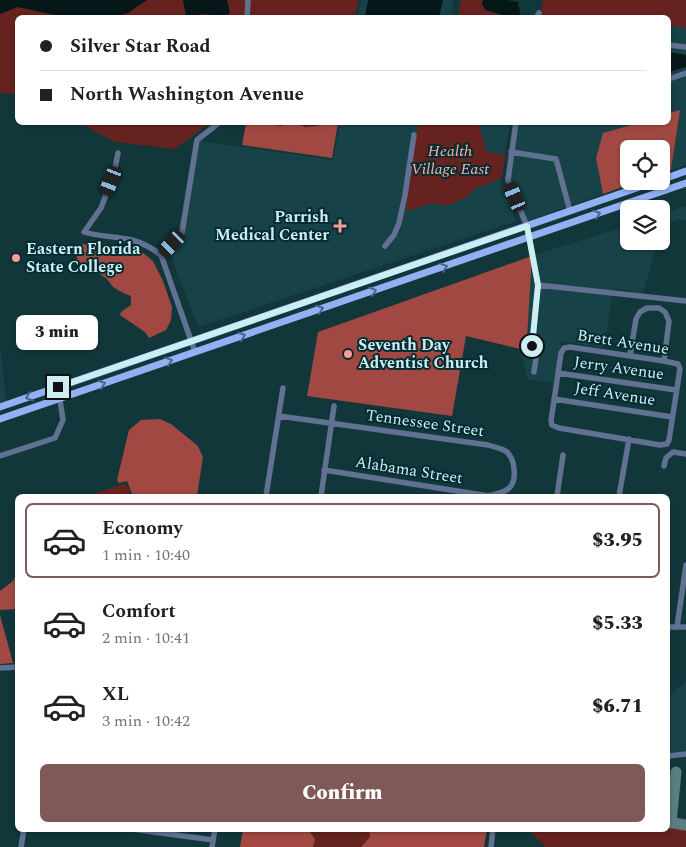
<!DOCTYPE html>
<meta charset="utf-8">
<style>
:root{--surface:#fff;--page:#f6f6f6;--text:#202124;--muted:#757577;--line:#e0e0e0;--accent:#805856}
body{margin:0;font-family:Spectral,serif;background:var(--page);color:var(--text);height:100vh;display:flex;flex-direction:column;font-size:19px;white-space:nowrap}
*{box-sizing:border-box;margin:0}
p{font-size:16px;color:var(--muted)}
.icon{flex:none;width:28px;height:28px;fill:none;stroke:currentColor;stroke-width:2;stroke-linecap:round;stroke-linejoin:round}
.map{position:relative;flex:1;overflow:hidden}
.drawer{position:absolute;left:15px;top:494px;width:655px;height:338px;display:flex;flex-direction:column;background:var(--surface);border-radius:8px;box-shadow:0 1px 4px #0004}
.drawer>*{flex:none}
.hud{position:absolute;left:15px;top:15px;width:656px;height:110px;border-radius:8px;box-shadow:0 1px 4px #0004;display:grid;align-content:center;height:110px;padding:0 25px;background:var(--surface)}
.fabs{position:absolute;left:620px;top:140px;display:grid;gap:10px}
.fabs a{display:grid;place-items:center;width:50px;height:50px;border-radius:8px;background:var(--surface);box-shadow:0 1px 4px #0004;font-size:25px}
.end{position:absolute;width:22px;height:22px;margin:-11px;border:6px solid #cceef2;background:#111;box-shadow:0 0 0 2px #111}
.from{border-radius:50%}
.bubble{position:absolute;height:35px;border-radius:8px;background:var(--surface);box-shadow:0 1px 4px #0004;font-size:16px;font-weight:800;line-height:35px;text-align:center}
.car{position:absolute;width:15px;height:30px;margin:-15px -8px;border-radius:6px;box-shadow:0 0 4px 1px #0007;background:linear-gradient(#222 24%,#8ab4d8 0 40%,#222 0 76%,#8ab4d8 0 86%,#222 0)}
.hud b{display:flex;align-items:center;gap:18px;height:48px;font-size:19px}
.hud b+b{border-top:1px solid var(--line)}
.hud i{width:12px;height:12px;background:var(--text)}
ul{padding:9px 0 0;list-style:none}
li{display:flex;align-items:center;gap:15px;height:75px;margin:0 10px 8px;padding:0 15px;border:2px solid transparent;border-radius:8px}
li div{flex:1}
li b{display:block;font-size:19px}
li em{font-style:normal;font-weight:800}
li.selected{border-color:var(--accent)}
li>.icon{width:45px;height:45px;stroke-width:1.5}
.cta{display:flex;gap:10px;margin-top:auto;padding:10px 25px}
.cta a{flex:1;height:58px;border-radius:8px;background:var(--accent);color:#fff;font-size:20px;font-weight:800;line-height:58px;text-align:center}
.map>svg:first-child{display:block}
.built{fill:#174348}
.green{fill:#66221f}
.forest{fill:#a14842}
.water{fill:#061719}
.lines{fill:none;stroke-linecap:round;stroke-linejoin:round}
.taxiway{stroke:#5a7e82;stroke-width:11}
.minor{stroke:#627191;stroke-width:5.5}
.major{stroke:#92b0f3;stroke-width:7}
.oneway{stroke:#446788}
.route{stroke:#cceef2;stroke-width:6}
.poi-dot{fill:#f59c93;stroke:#052c31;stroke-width:2}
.labels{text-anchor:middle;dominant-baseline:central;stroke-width:4;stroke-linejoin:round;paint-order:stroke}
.park-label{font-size:16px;font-style:italic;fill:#fcb0a8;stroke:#052c31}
.poi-label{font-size:16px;font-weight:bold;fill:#cceef2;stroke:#052c31;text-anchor:start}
.street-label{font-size:16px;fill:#cceef2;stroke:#052c31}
</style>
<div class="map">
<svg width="686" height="847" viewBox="0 0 686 847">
<rect width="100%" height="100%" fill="#11373b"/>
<path class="built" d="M361,0h93l-3,17 -94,1z
M669,25l17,3v27l-17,-3z
M686,67v98l-15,5 9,-60 -11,3v-41z
M340,123h170l-9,57 15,41 -318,106 -27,-71 -7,-10 14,-14 16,-92 139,20z
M513,123h125l-35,10 -7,25 7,36 -82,29 -16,-42z
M686,206v14l-9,-1 -14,6 -2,5v-17z
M629,225v16h29l-15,52 -30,-4 -9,59 -43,-7 -7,42 -26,-4 -7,-26 6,-15 5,-82z
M0,351l1,1 5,49 -6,2z
M686,679v72l-18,2v-56l17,-15z"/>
<path class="green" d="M0,0h246l-1,17 -227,1 -1,76 -17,-1z
M248,0h111l-4,17 -108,1z
M461,0h22l-1,4 17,11 11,2 -52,1z
M543,0h143v28l-17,-3v-7h-129z
M79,123h131l-35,26 -60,-7z
M262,123h63l-8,3 -12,1 -9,-4h-8l-7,3z
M418,123h61v4l8,25 18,3 -3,23 -28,11 -7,8 -20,9 -9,-2h-10l-20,7 -2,-4z
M126,483l5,13h-44z
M668,827l18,2v18h-140l-14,-13v-5h136z
M308,829h61l1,8 -9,10h-48l2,-8z"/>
<path class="forest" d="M680,110l-9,60 -10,3v-24h-32v32h10l-36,13 -7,-36 7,-25 35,-10 31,-1v-9z
M246,123h16l19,3 7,-3h8l9,4 12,-1 8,-3h13l-6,35 -90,-13z
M83,244l25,1 24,3 11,5 10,8 10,20 9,26 -1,13 -5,10 -17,8 -4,-6 -25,-17 1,-3 10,-7v-9l-8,-3 -10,-6 -6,-8 -7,-5 -21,-3c-1,-12 -6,-16 4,-27z
M532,256l-5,82 -6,15 -1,-4 -54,-13 -14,80 -145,-20 11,-64z
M160,419l11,5 27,22 5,11 -6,39h-64l-6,-15 -8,2 -2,-3 12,-50 12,-10z
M17,573v36l-17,1v-19l13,-10z
M0,615l13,48 -13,1z
M243,829h31l4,2 5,-2h25l7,10 -2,8h-73z
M369,829h56l2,1 1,-1h59l-3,18h-123l9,-10z"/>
<path class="water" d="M0,0h147l-19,13 -12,4h-52l-46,-10 -18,7z
M183,0h44l3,13 -5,4 -20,-3 -15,2 -4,-1z
M368,0h75l-4,17h-74z
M483,0h24l11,2 2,11 -1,4h-9l-25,-7 -3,-6z
M669,52l17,3v12l-17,5z"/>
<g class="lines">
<path class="taxiway" d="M668,822l18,3
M671,823l5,-51"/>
<path class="minor" d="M247,18l1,-18
M536,18l3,-5
M669,45l17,2
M669,79l17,-6
M516,122l-8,58 19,46 11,59 -6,61 4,12 -2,14
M511,152l45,7 14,52
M118,153l-4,21 -13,34 -17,24c16,5 32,4 48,8 11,3 20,8 29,15l34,97
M385,246l9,-11 5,-12 6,-28 9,-60
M161,255l21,-22 15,-93 23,-18
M538,285l148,16
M570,347l94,14 14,3 2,5 -11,71 -2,4 -7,1 -101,-17 -7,-3 -1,-4 10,-68 3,-5z
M630,356l6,-37 4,-7 7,-4h12l6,4 4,9 -5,40
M558,373l118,17
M554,399l118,18
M279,416l209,29c6,2 14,3 19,7 8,8 11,29 1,37 -5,4 -12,5 -19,7l-165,-26
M0,456l55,-18 8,-18 -5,-33
M664,466l2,-8 7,-6 13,2
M266,496l17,-108
M321,496l13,-90
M557,496l6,-41
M619,496l10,-57
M668,627h18
M677,627l9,-62
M0,668l18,-1
M668,756l18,-2
M132,829l81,11
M21,847l3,-18
M212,847l3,-18
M491,847l2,-18"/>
<path class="major" d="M661,180l25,-9
M0,407l657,-226
M0,419l686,-236"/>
</g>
<defs><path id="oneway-chevron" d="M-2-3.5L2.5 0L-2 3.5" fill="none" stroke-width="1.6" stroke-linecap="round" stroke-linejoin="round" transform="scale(1.25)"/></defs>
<g class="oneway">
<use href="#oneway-chevron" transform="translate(597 214) rotate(-19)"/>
<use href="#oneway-chevron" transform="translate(444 267) rotate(-19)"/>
<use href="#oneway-chevron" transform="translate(373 291) rotate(-19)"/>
<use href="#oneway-chevron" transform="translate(320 309) rotate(-19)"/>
<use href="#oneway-chevron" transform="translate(242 336) rotate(-19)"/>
<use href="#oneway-chevron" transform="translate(169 361) rotate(-19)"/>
<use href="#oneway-chevron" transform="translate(102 384) rotate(-19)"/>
<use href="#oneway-chevron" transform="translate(29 397) rotate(161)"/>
</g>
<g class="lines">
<path class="route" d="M58,387l469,-161 11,59 -6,61"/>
</g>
<g class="poi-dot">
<path d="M337.5 218.5h5v5h5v5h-5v5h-5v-5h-5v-5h5z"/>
<circle cx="16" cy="258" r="5"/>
<circle cx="348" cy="354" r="5"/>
</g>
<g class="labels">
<g class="park-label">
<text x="450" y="151">Health<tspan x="450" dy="18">Village East</tspan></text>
</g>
<g class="poi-label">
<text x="329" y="217" text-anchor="end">Parrish<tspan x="329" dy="18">Medical Center</tspan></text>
<text x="26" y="249">Eastern Florida<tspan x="26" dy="18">State College</tspan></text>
<text x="358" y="345">Seventh Day<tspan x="358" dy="18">Adventist Church</tspan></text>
</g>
<g class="street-label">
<text transform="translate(623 342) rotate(9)">Brett Avenue</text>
<text transform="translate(619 368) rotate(8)">Jerry Avenue</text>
<text transform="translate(615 394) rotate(9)">Jeff Avenue</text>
<text transform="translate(425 423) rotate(8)">Tennessee Street</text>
<text transform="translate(409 470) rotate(9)">Alabama Street</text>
</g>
</g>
</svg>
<div class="fabs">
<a><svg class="icon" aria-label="locate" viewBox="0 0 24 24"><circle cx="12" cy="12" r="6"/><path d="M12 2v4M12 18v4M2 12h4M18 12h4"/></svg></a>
<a><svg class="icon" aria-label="layers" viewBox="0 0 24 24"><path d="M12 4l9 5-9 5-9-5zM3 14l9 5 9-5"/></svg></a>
</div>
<i class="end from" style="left:532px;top:346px"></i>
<i class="end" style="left:58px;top:387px"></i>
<div class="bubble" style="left:16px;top:315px;width:82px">3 min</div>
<i class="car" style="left:111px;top:181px;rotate:201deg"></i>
<i class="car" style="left:515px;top:197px;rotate:337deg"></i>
<i class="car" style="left:172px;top:244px;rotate:224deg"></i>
<div class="hud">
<b><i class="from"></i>Silver Star Road</b>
<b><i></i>North Washington Avenue</b>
</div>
<section class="drawer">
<ul>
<li class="selected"><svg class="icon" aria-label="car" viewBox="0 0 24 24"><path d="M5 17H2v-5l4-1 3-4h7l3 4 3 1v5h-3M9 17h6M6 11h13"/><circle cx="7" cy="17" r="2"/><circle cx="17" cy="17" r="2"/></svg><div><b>Economy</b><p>1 min · 10:40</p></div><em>$3.95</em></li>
<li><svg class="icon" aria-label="car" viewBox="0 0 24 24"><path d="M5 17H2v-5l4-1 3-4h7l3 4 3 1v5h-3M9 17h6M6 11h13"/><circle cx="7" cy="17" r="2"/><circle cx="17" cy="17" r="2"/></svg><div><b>Comfort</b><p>2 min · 10:41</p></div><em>$5.33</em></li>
<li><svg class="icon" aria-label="car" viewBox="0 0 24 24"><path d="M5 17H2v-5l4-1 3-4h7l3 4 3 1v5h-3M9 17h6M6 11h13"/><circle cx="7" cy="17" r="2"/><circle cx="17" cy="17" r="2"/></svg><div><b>XL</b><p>3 min · 10:42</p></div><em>$6.71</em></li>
</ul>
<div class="cta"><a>Confirm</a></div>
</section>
</div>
